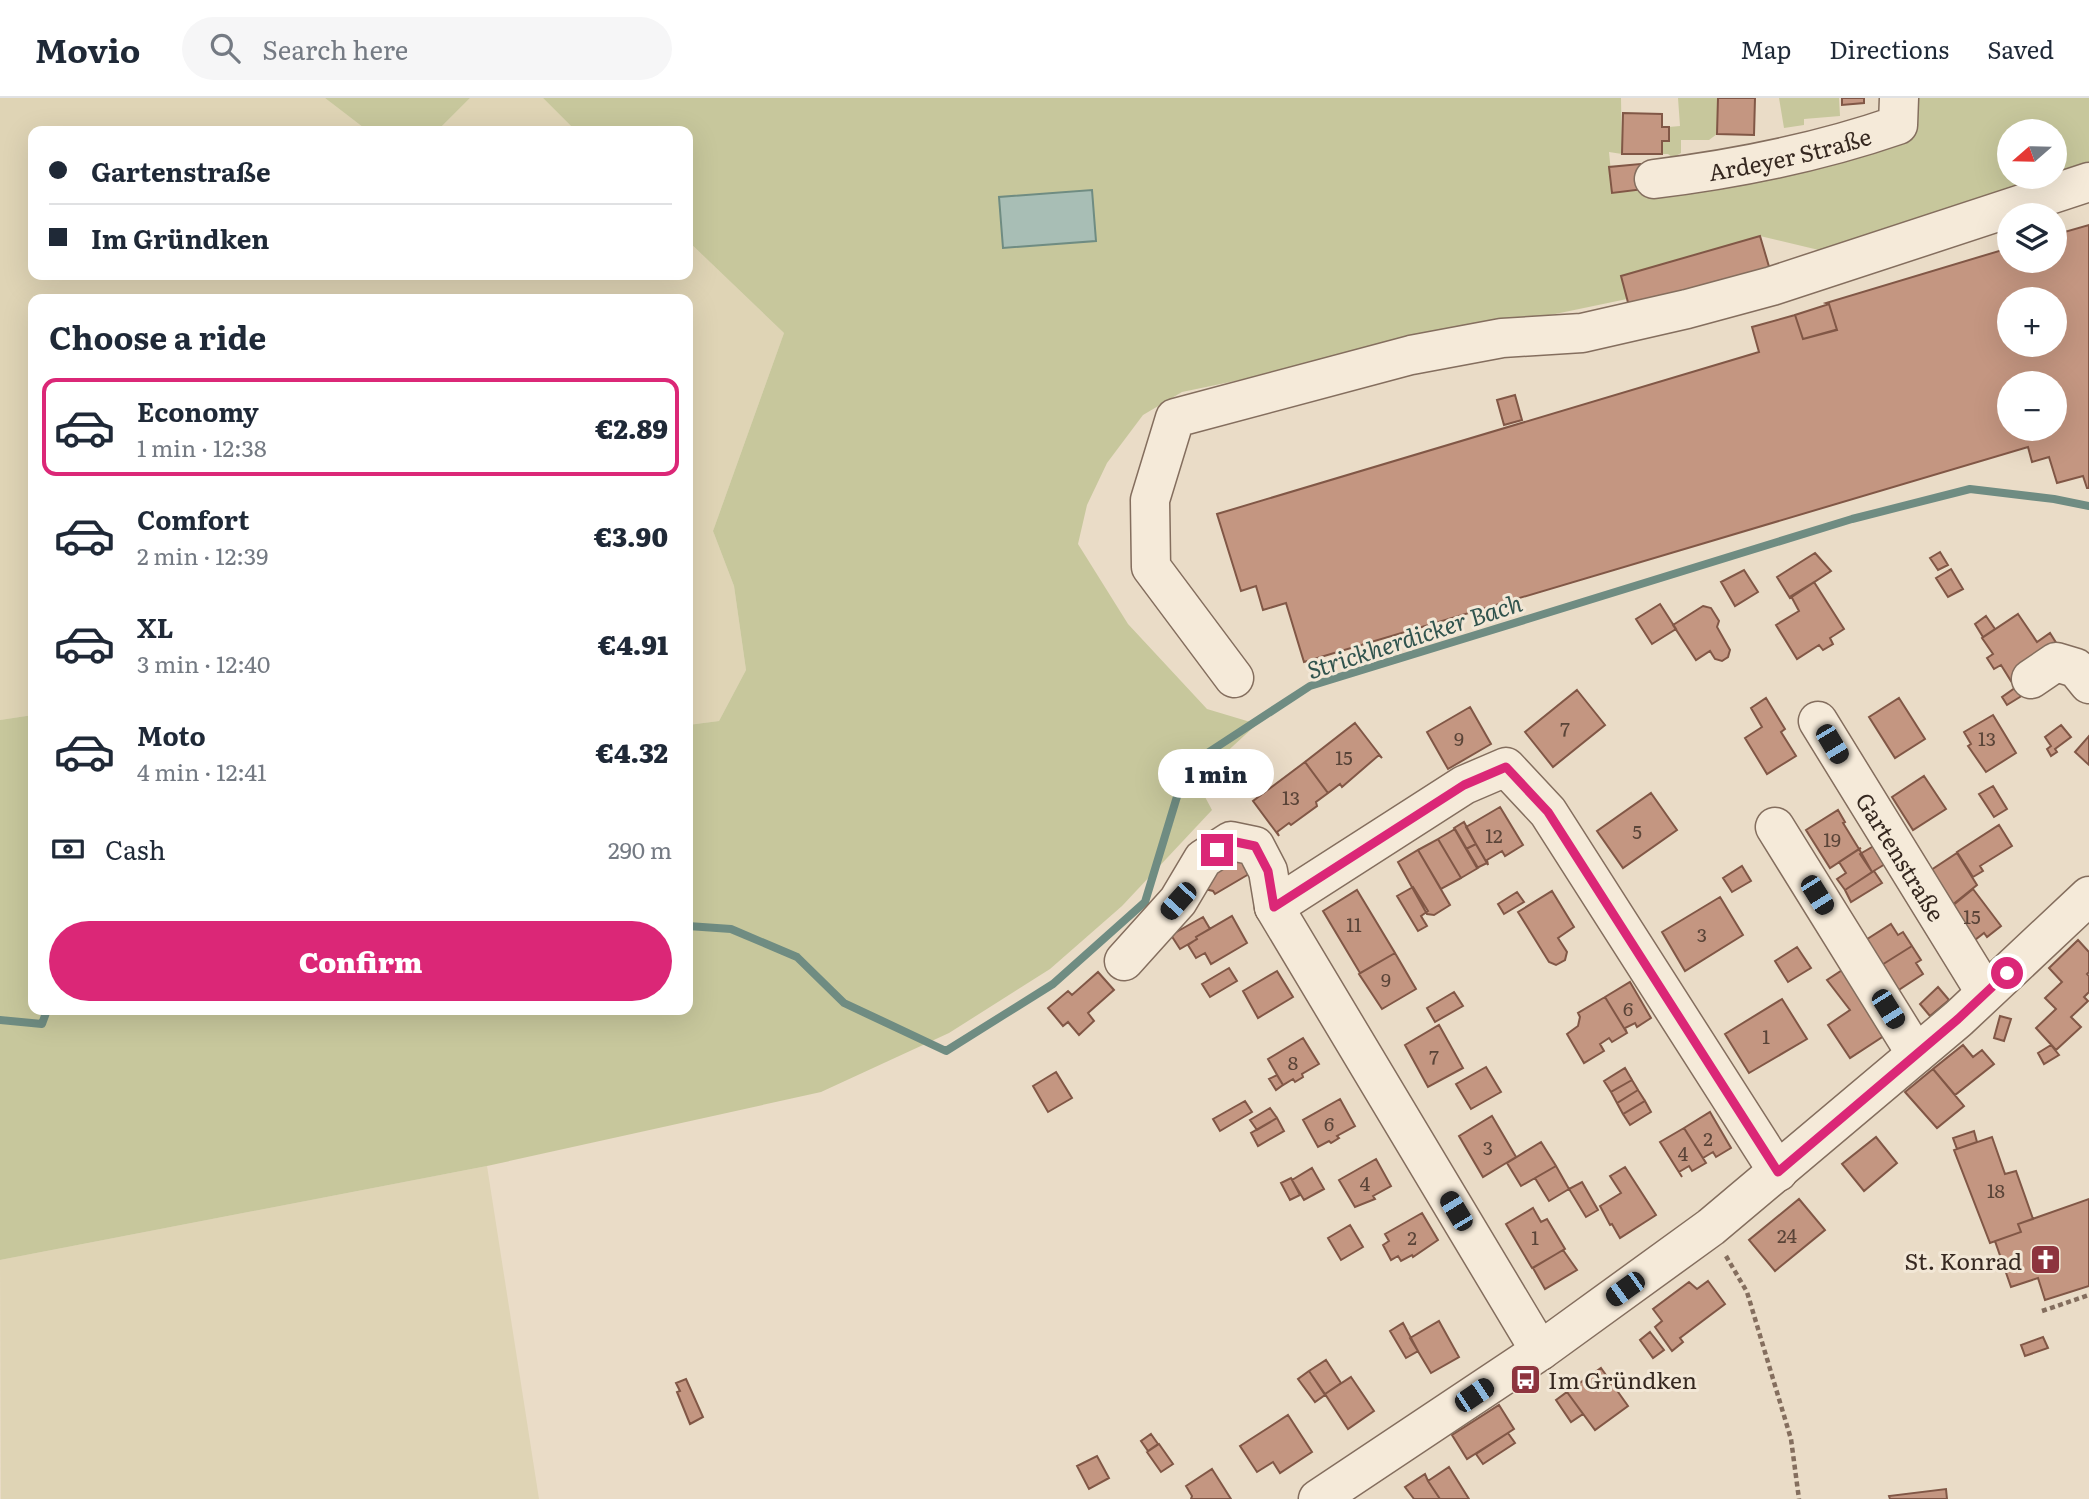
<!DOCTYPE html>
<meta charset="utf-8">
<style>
:root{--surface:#fff;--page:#f6f6f7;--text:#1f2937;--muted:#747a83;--line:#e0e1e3;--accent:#db2777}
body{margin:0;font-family:Literata,serif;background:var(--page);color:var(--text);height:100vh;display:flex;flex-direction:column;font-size:26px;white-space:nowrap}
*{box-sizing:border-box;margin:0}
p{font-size:23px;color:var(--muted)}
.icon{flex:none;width:38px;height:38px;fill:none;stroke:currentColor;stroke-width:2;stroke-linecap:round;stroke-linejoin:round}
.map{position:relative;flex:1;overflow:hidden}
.drawer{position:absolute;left:28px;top:196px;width:665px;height:721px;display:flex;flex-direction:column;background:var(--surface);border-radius:14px;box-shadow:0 7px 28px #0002}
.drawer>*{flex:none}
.top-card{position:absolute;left:28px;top:28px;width:665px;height:154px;border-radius:14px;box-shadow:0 7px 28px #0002;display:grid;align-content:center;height:154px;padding:0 21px;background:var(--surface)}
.needle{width:46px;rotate:250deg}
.fabs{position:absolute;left:1997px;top:21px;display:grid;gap:14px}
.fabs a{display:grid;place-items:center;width:70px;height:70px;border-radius:50%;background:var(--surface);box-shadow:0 7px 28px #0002;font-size:35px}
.end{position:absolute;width:32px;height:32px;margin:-16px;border:9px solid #db2777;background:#fff;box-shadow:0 0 0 4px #fff}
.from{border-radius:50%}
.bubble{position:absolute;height:49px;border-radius:24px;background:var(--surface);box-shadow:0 7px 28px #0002;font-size:23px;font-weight:800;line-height:49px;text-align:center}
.car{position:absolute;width:21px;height:42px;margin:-21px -10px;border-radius:9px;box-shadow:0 0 5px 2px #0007;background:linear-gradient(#222 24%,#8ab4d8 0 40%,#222 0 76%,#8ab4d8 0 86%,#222 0)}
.top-card b{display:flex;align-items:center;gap:24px;height:66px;font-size:26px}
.top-card b+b{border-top:2px solid var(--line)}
.top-card i{width:18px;height:18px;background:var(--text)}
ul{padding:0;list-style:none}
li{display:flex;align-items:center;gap:21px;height:98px;margin:0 14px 10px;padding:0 7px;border:4px solid transparent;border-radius:14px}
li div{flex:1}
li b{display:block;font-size:26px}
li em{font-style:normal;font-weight:800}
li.active{border-color:var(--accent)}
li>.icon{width:63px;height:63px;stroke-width:1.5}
h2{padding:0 21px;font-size:32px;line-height:84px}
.pay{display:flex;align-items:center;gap:18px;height:77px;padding:0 21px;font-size:26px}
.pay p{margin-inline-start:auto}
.cta{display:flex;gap:14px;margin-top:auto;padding:14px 21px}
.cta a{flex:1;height:80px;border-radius:42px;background:var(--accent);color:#fff;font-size:28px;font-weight:800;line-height:80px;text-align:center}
header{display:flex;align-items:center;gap:42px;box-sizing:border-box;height:98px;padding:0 35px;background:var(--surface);border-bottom:2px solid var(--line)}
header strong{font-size:33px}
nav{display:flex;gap:38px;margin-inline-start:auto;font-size:24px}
.search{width:490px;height:63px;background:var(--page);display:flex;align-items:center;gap:18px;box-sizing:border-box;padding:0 24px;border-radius:38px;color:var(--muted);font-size:26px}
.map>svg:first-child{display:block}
.farmland{fill:#dfd4b5}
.green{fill:#c7c79c;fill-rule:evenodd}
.water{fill:#a8beb5;stroke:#6f8c82;stroke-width:2}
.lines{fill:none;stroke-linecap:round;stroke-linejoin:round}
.stream{stroke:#6f8c82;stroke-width:8}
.building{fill:#c49681;stroke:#815746;stroke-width:2;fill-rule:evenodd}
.minor-casing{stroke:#846e5e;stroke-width:41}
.path{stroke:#846e5e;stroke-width:4.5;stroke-dasharray:5 3.5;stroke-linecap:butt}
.minor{stroke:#f5ead9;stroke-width:38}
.route{stroke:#db2777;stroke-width:9}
.labels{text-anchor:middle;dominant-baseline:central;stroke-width:6;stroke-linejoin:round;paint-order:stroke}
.number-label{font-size:19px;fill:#5a4438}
.street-label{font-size:23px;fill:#362820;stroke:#f2e7d6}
.poi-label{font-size:23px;fill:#362820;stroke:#f2e7d6;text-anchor:end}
.water-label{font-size:24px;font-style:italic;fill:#31544e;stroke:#f2e7d6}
</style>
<header>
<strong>Movio</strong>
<div class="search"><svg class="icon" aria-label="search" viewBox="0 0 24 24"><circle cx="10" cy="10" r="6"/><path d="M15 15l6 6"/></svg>Search here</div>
<nav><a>Map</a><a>Directions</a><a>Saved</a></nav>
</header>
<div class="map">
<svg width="2089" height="1401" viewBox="0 0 2089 1401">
<rect width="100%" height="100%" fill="#eadcc7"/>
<path class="farmland" d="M0,0h325l43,33h-335v144h655v-34l96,92 -71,198 21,55 12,84 -27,51 -31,4v-426h-655v416l-33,5z
M470,0h73l33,33h-139z
M487,1068l52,333h-538l-1,-239z"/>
<path class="green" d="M325,0h145l-33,33h-69z
M543,0h1078l1,56 -13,-2 4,41 102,-12 195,-83h179v68l-266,85 -63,-15 -139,40 6,23 -445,93 -39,23 -36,48 -20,42 -9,39 50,80 79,85 50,15 -61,56 16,30 -90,96 -72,63 -101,64 -128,59 -334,74 -487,94v-540l33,-5v295h655v-285l31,-4 27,-51 -12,-84 -21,-55 71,-198 -96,-92v-110h-112zM2009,33h45v46h-45z
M1675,0h43l-1,36 -8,6h-28v13l-8,5 -5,-4h-6v-13h7v-14l11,-1 -2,-28z
M1779,0h60l1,18 -36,3v6l-20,3z"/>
<path class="water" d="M1092,92l4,51 -93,7 -4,-51z"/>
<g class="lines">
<path class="stream" d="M688,828l43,3 66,28 47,46 102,48 107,-67 92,-82 41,-135 124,-81 542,-167 118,-30 84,10 35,7
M0,922l42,4 5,-14"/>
</g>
<path class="building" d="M1718,0h37l-1,37 -37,-1z
M1842,0h22v5l-22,2z
M1623,15l39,1v13h7v14h-7v13h-40z
M1640,66v12l12,12 -40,5 -3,-26z
M2089,127v263h-2l-4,-12 -26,7 -8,-26 -17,5 -4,-15 -724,215 -18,-59 -23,7 -7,-24 -15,5 -24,-77 542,-162 -7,-25 43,-12 8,24 32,-9h2l-8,-26 -3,-1 183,-55v13h45v-26zM2009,201h45v46h-45zM2009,285h45v46h-45z
M1760,138l10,34 -140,40 -9,-34z
M1829,206l8,26 -34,9 -8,-24z
M1515,297l7,25 -18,5 -7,-25z
M1940,454l8,13 -10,5 -8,-12z
M1815,455l16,18 -41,27 -13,-21z
M1951,471l12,20 -15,8 -12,-19z
M1744,472l14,22 -23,14 -14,-24z
M1814,484l30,47 -14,9 3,6 -10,6 -4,-5 -22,14 -21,-34 23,-14 -8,-15z
M1660,506l16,25 -24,15 -16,-25z
M1703,508l8,2 8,13 -2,6 13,23 -2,7 -6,4 -7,-2 -5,-8 -14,9 -23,-35z
M2018,516l19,28 13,-9 10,16 -49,32 -10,-16 -7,4 -7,-11 6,-4 -11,-16z
M1986,518l9,13 -12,8 -8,-13z
M2022,585l6,9 -21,13 -5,-8z
M1577,592l28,35 -52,42 -28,-35z
M1766,600l19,31 -4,3 15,24 -29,18 -22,-36 17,-11 -11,-19z
M1899,600l26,41 -30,19 -26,-41z
M1470,609l21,37 -43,25 -21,-37z
M1993,617l23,38 -30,19 -18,-26 3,-2 -7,-12z
M1355,625l27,35 -3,-3 -37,32 -2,-3 -12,9 -23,-31z
M2061,627l10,12 -16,12 2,3 -6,4 -4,-7 4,-3 -6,-9z
M2089,638v29l-14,-13z
M1305,664l23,31 -12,9 1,4 -26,19 -2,-2 -12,9 2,4 -26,-35z
M1924,678l22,33 -33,21 -21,-33z
M1993,688l14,23 -13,8 -15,-23z
M1651,695l26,37 -54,38 -26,-37z
M1500,709l23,38 -18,11 -3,-5 -15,9 1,5 -22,-38z
M1838,712l7,12 -2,1 16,26 2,-1 -31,20 -24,-38z
M1464,724l12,22 -10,5 -12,-21z
M1999,727l13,21 -32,20 3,5 -10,6 -16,-25z
M1455,731l23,39 -17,10 -23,-39z
M1438,741l23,39 -20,11 -23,-39z
M1884,742l11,18 -23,14 -12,-18z
M1476,746l11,19 -10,5 -11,-19z
M1233,749l16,27 -34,20 -2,-3 -8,-2z
M1859,751l13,23 -27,18 -8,-11 9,-6 -7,-11z
M1418,752l32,55 -16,10 -7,-1 -29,-52z
M1957,755l20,32 -31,25 -21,-36z
M1742,768l9,15 -19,11 -9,-14z
M1874,773l8,12 -31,19 -6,-12z
M1413,789l15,24 -7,5 6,10 -9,5 -21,-35z
M1973,791l28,37 -14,11 -3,-4 -13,10 -25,-32z
M1357,792l38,63 -35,20 -37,-62z
M1552,793l22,36 -16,11 9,14 -2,8 -9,5 -7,-3 -31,-50z
M1517,794l7,10 -20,12 -6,-10z
M1720,799l23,38 -58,36 -23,-39z
M1232,818l15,27 -36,21 -6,-11 -9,5 -8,-13 9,-6 -1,-2z
M1203,819l7,12 -14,8 1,2 -17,10 -9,-14z
M1891,826l7,11 5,-3 9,14 -35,22 -16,-25z
M2078,842l11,12v20l-2,2 2,2v16l-5,5 4,4 -17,16 10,10 -25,23 -20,-22 20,-19 -11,-11 17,-16 -13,-14z
M1912,848l9,14 -5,3 7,11 -29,19 -17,-25z
M1797,849l14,21 -23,14 -13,-21z
M1395,855l21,36 -34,20 -23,-35z
M1847,869l43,65 -40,26 -22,-33 22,-15 -23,-30z
M1229,870l8,13 -27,16 -8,-13z
M1277,873l16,26 -35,21 -15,-27z
M1098,874l16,18 -26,23 6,8 -15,14 -11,-13 -5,4 -15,-18 20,-17 4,4z
M1630,884l21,36 -14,9 -2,-4 -10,5 2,5 -22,-36z
M1938,889l11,13 -19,16 -10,-12z
M1454,894l9,14 -28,16 -8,-14z
M1605,899l22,36 -15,9 -3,-4 -9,6 4,7 -20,12 -17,-29 11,-8 2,-9 -2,-4z
M1782,901l25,40 -58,34 -24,-39z
M2000,918l11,3 -7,22 -10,-3z
M1439,927l24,43 -35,19 -23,-42z
M1303,940l16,26 -17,10 1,3 -8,5 -2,-3 -10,6 -15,-26z
M1963,947l10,12 9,-7 12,14 -39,31 -22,-26z
M2051,947l8,10 -15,9 -6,-11z
M1486,969l15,25 -30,17 -15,-25z
M1625,970l7,12 -21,12 -7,-11z
M1933,971l31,37 -27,22 -32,-36z
M1056,974l16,26 -24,14 -15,-26z
M1277,977l6,10 -7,5 -7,-11z
M1632,982l6,10 -21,13 -6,-11z
M1638,992l7,11 -22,13 -6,-11z
M1340,1001l15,27 -18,10 2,2 -8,5 -2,-2 -11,6 -15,-27z
M1245,1003l7,11 -32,19 -7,-12z
M1645,1003l6,11 -21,13 -7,-11z
M1270,1010l7,10 -20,12 -7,-10z
M1710,1014l21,36 -15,9 -3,-5 -10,6 3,5 -22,-35z
M1492,1018l24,41 -33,20 -24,-41z
M1277,1020l7,13 -26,15 -7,-13z
M1684,1030l22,35 -14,8 -3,-5 -10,6 3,5 -22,-35z
M1974,1033l3,11 -20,7 -4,-11z
M1876,1039l21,26 -33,28 -22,-27z
M1992,1039l13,37 11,-3 17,48 -15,5 3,8 -31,11 -36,-93z
M1541,1044l15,24 -35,20 -14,-23z
M1376,1061l15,27 -18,10 2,3 -20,8 -16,-27z
M1556,1068l13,23 -20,12 -14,-23z
M1625,1069l31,48 -36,23 -8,-14 -2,1 -10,-19 21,-13 -11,-17z
M1312,1070l12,21 -20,11 -12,-20z
M1291,1080l9,17 -10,5 -9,-17z
M1582,1084l16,28 -12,7 -17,-28z
M1799,1101l26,31 -50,41 -26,-31z
M2089,1101v87l-44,14 -7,-22 -27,9 -16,-46 26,-9 -3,-8z
M1533,1110l8,14 6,-3 18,30 -33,19 -26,-44z
M1422,1115l16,27 -25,17 -1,-2 -11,6 -3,-5 -7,4 -8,-15 6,-4 -4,-7z
M1350,1127l13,22 -22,13 -13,-22z
M1563,1152l14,20 -32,19 -12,-21z
M1708,1183l17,23 -45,34 3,4 -11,9 -17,-24 7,-6 -9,-12 36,-27 8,7z
M1439,1223l20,36 -28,16 -21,-35z
M1403,1225l15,28 -12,7 -16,-27z
M1650,1234l14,18 -11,8 -13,-18z
M2043,1239l5,11 -23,8 -4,-11z
M1326,1262l15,23 -16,11 -16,-23z
M1601,1270l27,38 -33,24 -28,-38z
M1309,1273l16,24 -10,7 -17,-23z
M1351,1279l23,34 -26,18 -23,-35z
M686,1281l17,38 -13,7 -13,-32 3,-1 -4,-8z
M1567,1294l16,22 -12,8 -15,-22z
M1499,1307l15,24 -47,30 -15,-24z
M1288,1317l24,37 -32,21 -7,-11 -16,10 -17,-26z
M1508,1335l7,10 -32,21 -7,-10z
M1151,1336l7,10 -10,7 -7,-10z
M1159,1346l14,20 -12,8 -14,-20z
M1097,1358l12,22 -20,11 -12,-23z
M1449,1369l20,32h-29l-12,-18z
M1212,1371l19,30h-40l1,-3 -6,-10z
M1425,1376l3,7 12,18h-26l-9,-12z
M1946,1391l1,10h-57l-1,-3z"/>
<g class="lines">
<defs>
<g id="minor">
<path id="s1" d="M1654,81c82,-10 166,-27 244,-54l1,-27"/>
<path d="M1234,580l-83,-111 -1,-67 25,-82 236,-63 91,-17 80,-5 105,-24 85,-23 317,-104"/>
<path d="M2031,581l25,-17 20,6 13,16"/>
<path id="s2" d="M1818,623l167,271"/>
<path d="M1775,729l141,227"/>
<path d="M1274,809l190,-122 42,-18 42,45 230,360"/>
<path d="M1124,863l54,-60 25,-42 28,-18 24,5 13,25 6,36 266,444"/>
<path d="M1318,1401l222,-148 171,-124 247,-208 131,-123"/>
</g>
</defs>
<use href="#minor" class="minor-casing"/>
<path class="path" d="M1726,1158l21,36 44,147 8,60
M2042,1213l47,-16"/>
<use href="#minor" class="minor"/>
</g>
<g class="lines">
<path class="route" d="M1217,752l14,-9 24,5 13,25 6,36 190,-122 42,-18 42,45 230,360 180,-153 49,-46"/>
</g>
<defs>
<symbol id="church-square" viewBox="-11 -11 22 22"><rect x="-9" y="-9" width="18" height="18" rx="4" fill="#8d343e" stroke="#f2e7d6"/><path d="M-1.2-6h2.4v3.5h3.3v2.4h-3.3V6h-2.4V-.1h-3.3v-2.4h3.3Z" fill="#fff"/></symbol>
<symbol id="bus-square" viewBox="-11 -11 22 22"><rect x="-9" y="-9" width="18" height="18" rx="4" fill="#8d343e" stroke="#f2e7d6"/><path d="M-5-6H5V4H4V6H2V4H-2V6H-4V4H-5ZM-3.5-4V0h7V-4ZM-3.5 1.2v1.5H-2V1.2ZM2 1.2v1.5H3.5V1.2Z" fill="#fff"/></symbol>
</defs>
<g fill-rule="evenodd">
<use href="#church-square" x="2028" y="1144" width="35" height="35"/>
<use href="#bus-square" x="1508" y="1264" width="35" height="35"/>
</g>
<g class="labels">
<g class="number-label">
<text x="1565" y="630">7</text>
<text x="1459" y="640">9</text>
<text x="1987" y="640">13</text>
<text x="1344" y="659">15</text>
<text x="1291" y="699">13</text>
<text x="1637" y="733">5</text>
<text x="1494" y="737">12</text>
<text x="1832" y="741">19</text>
<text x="1972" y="818">15</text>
<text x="1354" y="826">11</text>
<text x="1702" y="836">3</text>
<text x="1386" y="881">9</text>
<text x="1628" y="910">6</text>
<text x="1766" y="938">1</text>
<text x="1434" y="958">7</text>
<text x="1293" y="964">8</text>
<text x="1329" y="1025">6</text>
<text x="1708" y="1040">2</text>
<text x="1488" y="1049">3</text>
<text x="1683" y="1055">4</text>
<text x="1365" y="1085">4</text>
<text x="1996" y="1092">18</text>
<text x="1787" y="1137">24</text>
<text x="1412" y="1139">2</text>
<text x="1535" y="1139">1</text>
</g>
<g class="street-label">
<text stroke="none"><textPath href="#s1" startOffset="138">Ardeyer Straße</textPath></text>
<text stroke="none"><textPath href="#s2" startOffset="159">Gartenstraße</textPath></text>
</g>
<g class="poi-label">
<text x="2022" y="1162">St. Konrad</text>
<text x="1548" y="1281" text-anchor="start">Im Gründken</text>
</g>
<g class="water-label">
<text transform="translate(1414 537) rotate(-18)">Strickherdicker Bach</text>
</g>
</g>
</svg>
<div class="fabs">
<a><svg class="needle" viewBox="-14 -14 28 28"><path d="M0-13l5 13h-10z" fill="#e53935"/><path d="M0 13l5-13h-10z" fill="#747a83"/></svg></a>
<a><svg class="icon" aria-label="layers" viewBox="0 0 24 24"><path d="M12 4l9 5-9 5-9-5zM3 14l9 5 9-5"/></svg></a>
<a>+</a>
<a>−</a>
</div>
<i class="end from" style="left:2007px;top:875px"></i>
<i class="end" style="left:1217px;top:752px"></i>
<div class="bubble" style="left:1158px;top:651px;width:116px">1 min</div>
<i class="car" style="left:1832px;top:646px;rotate:149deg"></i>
<i class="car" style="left:1817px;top:797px;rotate:148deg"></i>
<i class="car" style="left:1178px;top:803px;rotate:222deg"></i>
<i class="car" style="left:1888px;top:911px;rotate:148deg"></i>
<i class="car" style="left:1456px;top:1113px;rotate:329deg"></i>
<i class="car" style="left:1625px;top:1191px;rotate:234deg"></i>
<i class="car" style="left:1474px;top:1297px;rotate:56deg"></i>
<div class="top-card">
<b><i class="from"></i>Gartenstraße</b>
<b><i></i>Im Gründken</b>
</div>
<section class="drawer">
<h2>Choose a ride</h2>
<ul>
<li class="active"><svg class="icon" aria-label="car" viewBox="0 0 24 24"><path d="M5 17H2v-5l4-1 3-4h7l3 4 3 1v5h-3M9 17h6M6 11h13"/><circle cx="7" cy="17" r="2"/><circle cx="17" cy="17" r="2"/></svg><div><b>Economy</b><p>1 min · 12:38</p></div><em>€2.89</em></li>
<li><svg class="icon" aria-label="car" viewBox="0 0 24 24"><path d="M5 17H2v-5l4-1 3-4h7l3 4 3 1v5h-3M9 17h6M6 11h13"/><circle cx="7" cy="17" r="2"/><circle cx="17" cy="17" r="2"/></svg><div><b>Comfort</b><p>2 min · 12:39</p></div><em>€3.90</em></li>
<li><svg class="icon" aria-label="car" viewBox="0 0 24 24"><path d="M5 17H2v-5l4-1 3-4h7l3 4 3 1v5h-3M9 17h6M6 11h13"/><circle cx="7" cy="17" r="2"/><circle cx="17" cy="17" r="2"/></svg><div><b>XL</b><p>3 min · 12:40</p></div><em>€4.91</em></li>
<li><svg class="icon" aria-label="car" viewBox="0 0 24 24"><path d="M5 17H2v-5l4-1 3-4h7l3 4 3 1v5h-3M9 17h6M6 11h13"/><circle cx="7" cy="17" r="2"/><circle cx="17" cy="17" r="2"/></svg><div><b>Moto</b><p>4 min · 12:41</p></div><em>€4.32</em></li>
</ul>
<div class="pay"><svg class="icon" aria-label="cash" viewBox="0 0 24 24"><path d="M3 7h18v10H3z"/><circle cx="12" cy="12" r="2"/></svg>Cash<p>290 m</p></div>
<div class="cta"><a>Confirm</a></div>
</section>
</div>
